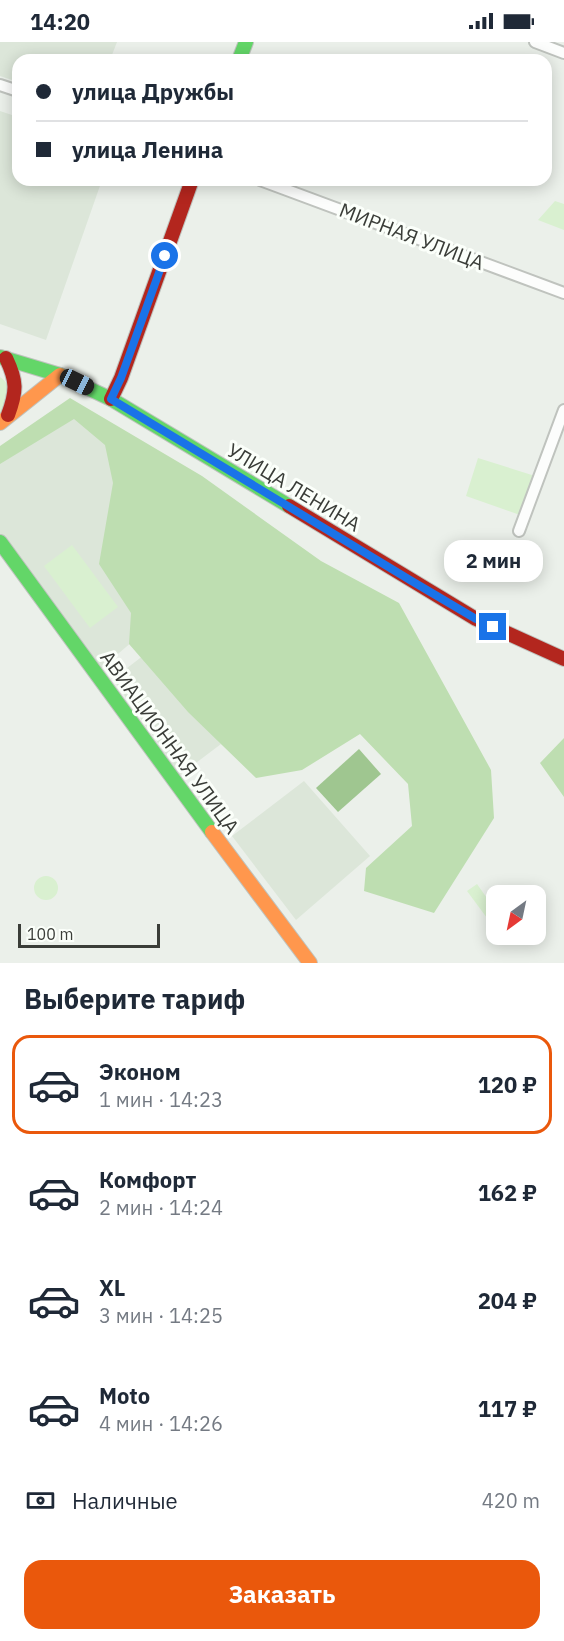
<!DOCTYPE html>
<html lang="ru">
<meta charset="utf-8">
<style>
:root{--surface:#fff;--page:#f6f6f7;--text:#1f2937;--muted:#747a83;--line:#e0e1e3;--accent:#ea580c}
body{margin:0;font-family:"IBM Plex Sans",sans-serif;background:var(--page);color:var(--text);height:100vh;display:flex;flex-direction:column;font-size:22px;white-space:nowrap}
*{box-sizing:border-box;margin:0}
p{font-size:20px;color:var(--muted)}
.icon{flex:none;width:33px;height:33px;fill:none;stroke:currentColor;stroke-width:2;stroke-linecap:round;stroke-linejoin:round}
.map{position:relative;height:921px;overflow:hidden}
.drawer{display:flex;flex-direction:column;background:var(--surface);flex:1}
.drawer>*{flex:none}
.banner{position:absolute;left:12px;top:12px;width:540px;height:132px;border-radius:18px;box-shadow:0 3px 15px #0003;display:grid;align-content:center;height:132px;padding:0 24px;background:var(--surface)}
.needle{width:39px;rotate:213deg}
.controls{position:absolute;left:486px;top:843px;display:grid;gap:12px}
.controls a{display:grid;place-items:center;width:60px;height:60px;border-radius:12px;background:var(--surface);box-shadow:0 3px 15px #0003;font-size:30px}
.scale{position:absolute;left:18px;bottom:15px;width:142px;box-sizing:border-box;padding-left:6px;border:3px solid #3a3d38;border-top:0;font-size:16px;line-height:21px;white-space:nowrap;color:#3a3d38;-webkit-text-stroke:4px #fbfffa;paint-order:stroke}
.end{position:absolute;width:27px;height:27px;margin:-14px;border:8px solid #1a73e8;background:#fff;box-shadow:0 0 0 3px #fff}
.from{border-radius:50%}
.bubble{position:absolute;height:42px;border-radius:18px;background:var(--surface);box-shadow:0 3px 15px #0003;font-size:20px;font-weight:700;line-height:42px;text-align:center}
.car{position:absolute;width:18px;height:36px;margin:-18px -9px;border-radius:8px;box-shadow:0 0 4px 2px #0007;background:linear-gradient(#222 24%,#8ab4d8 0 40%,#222 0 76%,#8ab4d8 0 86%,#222 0)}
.banner b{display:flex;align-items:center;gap:21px;height:57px;font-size:22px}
.banner b+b{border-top:2px solid var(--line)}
.banner i{width:15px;height:15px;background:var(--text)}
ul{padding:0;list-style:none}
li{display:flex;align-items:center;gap:18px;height:99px;margin:0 12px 9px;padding:0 12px;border:3px solid transparent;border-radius:18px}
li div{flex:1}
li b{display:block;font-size:22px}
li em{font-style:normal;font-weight:700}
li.selected{border-color:var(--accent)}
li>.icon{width:54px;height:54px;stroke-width:1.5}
h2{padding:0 24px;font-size:27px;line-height:72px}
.pay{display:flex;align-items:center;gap:15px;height:66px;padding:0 24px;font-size:22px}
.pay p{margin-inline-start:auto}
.action{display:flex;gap:12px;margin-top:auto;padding:12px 24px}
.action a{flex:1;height:69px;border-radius:18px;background:var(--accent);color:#fff;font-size:24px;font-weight:700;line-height:69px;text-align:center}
.status{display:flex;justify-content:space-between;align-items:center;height:42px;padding:0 30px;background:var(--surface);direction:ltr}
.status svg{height:16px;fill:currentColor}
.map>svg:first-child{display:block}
.built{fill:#dce6d9}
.green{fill:#d9f0d0}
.forest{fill:#bedeb1}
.water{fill:#9fc690}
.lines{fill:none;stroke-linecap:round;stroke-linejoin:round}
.street-casing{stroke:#bfc3be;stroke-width:14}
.fast-casing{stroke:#bfc3be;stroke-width:16}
.slow-casing{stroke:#bfc3be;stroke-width:16}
.jam-casing{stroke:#bfc3be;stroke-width:16}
.street{stroke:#fcfdfc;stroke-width:10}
.fast{stroke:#63d668;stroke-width:14}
.slow{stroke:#ff974d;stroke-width:14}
.jam{stroke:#b3261e;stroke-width:14}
.route{stroke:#1a73e8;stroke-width:8}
.labels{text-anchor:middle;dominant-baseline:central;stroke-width:6;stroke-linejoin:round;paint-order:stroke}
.street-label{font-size:20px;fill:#3a3d38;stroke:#fbfffa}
</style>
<div class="status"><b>14:20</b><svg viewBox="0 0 49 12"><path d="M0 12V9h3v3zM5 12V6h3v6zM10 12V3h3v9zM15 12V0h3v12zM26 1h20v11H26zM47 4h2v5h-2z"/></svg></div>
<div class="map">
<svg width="564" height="921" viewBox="0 0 564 921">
<rect width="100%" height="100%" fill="#ebf0ea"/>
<path class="built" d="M0,0h117l-7,18h-92v22l-18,-6z
M0,69l18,6v63h84l-56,160 -46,-16z
M54,371l47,13 95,65 -56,144 -42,36 -98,-134v-86z
M144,613l77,89 -41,31 -67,-96z
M304,739l66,75 -74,64 -64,-84z"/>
<path class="green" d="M555,159l9,3v26l-26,-10z
M0,335c8,5 10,13 11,22l-11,16z
M478,416l57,18 -15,39 -54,-19z
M72,503l46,62 -28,21 -46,-62z
M34 846a12 12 0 1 1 24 0a12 12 0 1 1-24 0Z
M477,842l19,27 -9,7 -20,-27z"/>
<path class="forest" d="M70,356l132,78 119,85 78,42 92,167 3,48 -60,95 -70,-22 2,-23 46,-42 -4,-42 -48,-50 -58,36 -46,8 -68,-66 -59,-68 2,-31 -32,-49 14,-81 -8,-38 -31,-26 -74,45v-18z
M564,696v59l-24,-34z"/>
<path class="water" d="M359,707l22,25 -43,38 -22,-24z"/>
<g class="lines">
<defs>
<path id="street" d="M535,0l29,11
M0,43l18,6
M260,138l304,113
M519,489l45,-121"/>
<path id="fast" d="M239,18l7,-18
M0,315l60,18 51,24 178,107
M0,500l212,290"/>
<path id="slow" d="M0,381l60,-48
M212,790l98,131"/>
<path id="jam" d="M6,316c11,23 11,33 2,57
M111,357l10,-21 71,-198
M289,464l187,113 88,40"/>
</defs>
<use href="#street" class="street-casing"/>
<use href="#fast" class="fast-casing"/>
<use href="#slow" class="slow-casing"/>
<use href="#jam" class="jam-casing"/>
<use href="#street" class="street"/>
<use href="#fast" class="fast"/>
<use href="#slow" class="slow"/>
<use href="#jam" class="jam"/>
</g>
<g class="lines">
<path class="route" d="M165,214l-44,122 -10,21 299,181 66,39 17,8"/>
</g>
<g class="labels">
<g class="street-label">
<text transform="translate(412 194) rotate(21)">МИРНАЯ УЛИЦА</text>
<text transform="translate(294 445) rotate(31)">УЛИЦА ЛЕНИНА</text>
<text transform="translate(170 700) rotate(54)">АВИАЦИОННАЯ УЛИЦА</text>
</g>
</g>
</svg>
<div class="controls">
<a><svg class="needle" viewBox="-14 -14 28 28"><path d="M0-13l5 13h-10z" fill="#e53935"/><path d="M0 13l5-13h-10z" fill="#747a83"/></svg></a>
</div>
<div class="scale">100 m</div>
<i class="end from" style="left:165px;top:214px"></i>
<i class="end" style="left:493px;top:585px"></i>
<div class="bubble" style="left:444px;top:498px;width:99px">2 мин</div>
<i class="car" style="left:77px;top:340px;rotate:116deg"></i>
<div class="banner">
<b><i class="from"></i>улица Дружбы</b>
<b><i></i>улица Ленина</b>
</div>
</div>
<section class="drawer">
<h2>Выберите тариф</h2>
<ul>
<li class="selected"><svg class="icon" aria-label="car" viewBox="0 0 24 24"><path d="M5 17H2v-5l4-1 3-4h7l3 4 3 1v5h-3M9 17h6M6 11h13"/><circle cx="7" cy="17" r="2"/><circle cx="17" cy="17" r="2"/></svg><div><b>Эконом</b><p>1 мин · 14:23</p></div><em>120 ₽</em></li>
<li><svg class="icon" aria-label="car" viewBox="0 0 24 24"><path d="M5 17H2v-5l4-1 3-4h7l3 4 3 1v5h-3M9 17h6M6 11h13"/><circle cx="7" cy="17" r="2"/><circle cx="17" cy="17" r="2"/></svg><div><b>Комфорт</b><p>2 мин · 14:24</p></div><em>162 ₽</em></li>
<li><svg class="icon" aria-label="car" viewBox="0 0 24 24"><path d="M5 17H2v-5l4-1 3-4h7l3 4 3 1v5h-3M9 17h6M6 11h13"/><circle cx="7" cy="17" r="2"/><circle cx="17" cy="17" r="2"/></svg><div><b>XL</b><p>3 мин · 14:25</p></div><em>204 ₽</em></li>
<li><svg class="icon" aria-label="car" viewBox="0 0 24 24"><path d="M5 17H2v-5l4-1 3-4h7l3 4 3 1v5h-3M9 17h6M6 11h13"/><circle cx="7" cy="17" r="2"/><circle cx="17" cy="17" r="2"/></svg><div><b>Moto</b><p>4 мин · 14:26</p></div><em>117 ₽</em></li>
</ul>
<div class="pay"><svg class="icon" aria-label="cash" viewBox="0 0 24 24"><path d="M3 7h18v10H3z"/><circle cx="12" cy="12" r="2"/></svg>Наличные<p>420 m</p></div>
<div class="action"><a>Заказать</a></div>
</section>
